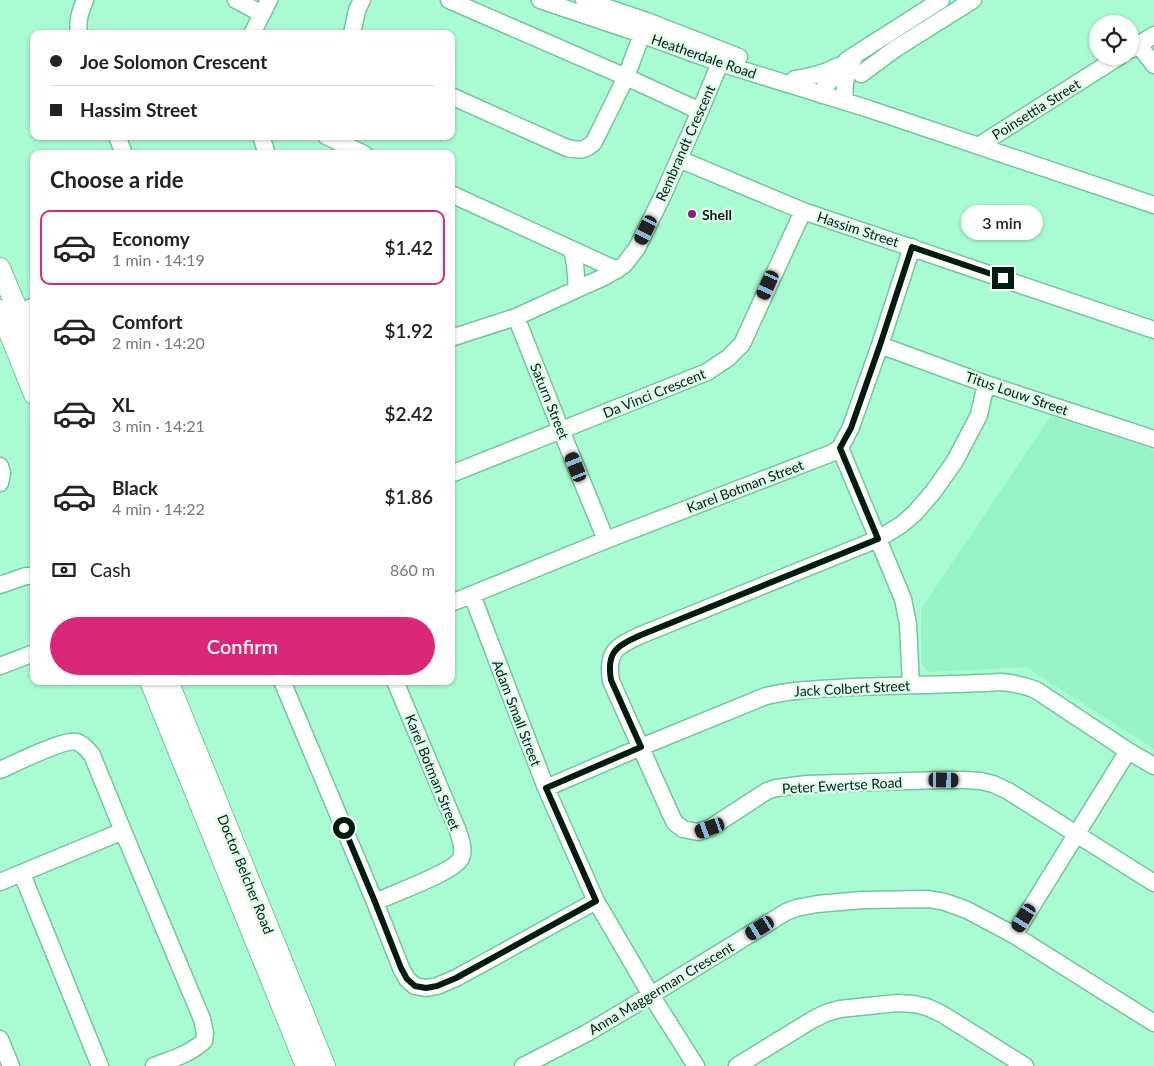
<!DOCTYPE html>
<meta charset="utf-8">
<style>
:root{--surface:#fff;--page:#f2f2f2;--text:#222;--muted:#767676;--line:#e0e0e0;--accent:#db2777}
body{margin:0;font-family:Lato,sans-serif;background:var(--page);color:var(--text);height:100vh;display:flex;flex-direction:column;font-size:19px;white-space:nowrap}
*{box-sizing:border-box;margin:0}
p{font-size:16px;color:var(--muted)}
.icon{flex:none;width:28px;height:28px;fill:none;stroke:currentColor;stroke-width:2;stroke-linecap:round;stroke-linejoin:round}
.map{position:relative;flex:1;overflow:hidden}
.sheet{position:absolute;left:30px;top:150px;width:425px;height:535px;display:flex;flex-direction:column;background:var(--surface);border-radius:10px;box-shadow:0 1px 4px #0004}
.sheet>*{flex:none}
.banner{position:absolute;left:30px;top:30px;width:425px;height:110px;border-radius:10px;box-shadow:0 1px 4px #0004;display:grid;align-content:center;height:110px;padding:0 20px;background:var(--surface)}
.buttons{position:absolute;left:1089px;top:15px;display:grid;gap:10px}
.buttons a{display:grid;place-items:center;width:50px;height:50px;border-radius:50%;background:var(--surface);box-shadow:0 1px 4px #0004;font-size:25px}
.end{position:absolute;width:22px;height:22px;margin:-11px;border:6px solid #001d0f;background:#fff;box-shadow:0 0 0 2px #fff}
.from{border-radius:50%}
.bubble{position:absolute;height:35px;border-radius:18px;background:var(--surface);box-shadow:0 1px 4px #0004;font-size:16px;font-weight:600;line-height:35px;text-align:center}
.car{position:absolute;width:15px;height:30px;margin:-15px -8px;border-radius:6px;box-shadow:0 0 4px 1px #0007;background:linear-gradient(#222 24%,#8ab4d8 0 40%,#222 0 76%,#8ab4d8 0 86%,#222 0)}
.banner b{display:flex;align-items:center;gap:18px;height:48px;font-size:19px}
.banner b+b{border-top:1px solid var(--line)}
.banner i{width:12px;height:12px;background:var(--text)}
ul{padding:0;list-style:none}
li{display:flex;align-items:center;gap:15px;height:75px;margin:0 10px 8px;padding:0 10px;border:2px solid transparent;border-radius:10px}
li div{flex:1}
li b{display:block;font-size:19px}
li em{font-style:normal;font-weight:600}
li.current{border-color:var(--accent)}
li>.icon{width:45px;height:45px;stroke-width:1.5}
h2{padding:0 20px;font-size:22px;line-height:60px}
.pay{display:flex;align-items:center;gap:12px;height:55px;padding:0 20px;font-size:19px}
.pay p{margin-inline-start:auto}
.cta{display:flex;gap:10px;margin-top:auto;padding:10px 20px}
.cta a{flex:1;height:58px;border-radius:30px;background:var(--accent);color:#fff;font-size:20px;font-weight:600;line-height:58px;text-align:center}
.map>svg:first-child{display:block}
.built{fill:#97f3c5}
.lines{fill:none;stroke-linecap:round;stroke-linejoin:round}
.minor-casing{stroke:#74c59d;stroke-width:19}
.major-casing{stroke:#74c59d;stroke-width:22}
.minor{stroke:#fff;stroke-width:16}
.major{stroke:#fff;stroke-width:20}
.route{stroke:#001d0f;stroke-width:6}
.poi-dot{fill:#951a75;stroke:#ddfceb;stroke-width:2}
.labels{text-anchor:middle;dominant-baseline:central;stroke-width:5;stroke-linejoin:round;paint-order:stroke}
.street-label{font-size:14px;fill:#001d0f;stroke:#ddfceb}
.poi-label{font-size:14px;font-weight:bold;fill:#001d0f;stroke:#ddfceb;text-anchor:start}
</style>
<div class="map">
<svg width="1154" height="1066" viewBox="0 0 1154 1066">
<rect width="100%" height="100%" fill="#a9fbd1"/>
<path class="built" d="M1051,416l103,34v299l-128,-82 -97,5 -8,-8v-55z"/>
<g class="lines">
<defs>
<path id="minor" d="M236,0l26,14
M449,0l177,77 74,34
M540,0l92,31 88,32 149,46 285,96
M584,0l63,21 92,36
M79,34c-2,-13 1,-22 6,-34
M252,34l17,-34
M352,34l5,-24 5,-10
M1139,45l15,20
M1130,50l24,-15
M861,74l34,-25 78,-49
M795,79c16,-2 29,-5 43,-13
M822,95l2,-6 5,-7 18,-22 94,-60
M451,96l116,52c12,2 17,4 27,-6l32,-65 19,-51
M845,98c-2,-15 2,-26 9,-40
M117,136l7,18
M261,136l6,18
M326,136l38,18
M978,146l142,-90
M679,159l124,52 351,119
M451,194l166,76
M572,250l3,14 2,25
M8,317l26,-11
M516,317l45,113 45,110
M451,338l65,-21 90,-41 18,-11 13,-17 26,-53 37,-84 20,-48 11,-9
M880,345l106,39 168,55
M986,384l-7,31 -24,46 -22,31 -18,21 -14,12 -23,14 -237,96c-24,11 -35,16 -30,46l60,134 4,8 8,6 15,3 12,-4 57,-37 9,-3 31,-4 137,-4h20l17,1 12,3 15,7 146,92
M840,448l63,151 5,25 3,61
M0,466l2,7 -2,10
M451,474l256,-102 21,-14 14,-14 61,-133
M0,585l26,-9h8
M472,595l74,193 50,113 55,94 45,71
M451,603l155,-63 226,-87 8,-5 11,-21 29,-82 32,-98
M0,666l34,-13
M282,681l93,221 26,66 6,11 8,7 11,2 11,-2 19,-8 140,-77
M0,770c14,-6 65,-32 77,-28 6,2 11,8 15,13l31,76 79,188 3,14 -1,8c-14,13 -32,18 -50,25
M546,788l95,-41 125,-51c29,-7 58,-7 88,-9 49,-2 98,-2 147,-5 12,1 23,3 35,8l92,61 26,15
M22,874l78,192
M0,882l123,-51
M375,902c17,-8 80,-30 86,-44 4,-9 -1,-19 -3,-27l-63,-150
M1014,935l114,-184
M0,1039l11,27
M523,1066l64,-33 64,-38 135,-83 10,-4 21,-4 46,-4 66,-1 16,3 22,8 47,25 140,88
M737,1066l75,-46 14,-7 14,-4 57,-6 17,1 13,3 15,7 83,52"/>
<path id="major" d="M0,268l34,82
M0,310l34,84
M150,681l156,385
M168,681l157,385"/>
</defs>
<use href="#minor" class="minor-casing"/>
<use href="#major" class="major-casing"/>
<use href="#minor" class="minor"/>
<use href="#major" class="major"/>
</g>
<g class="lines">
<path class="route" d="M344,828l31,74 26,66 6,11 8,7 11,2 11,-2 19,-8 140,-77 -50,-113 95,-41 -30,-67c-5,-29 6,-34 30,-45l237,-96 -38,-91 11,-20 29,-83 32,-98 91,31"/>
</g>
<circle class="poi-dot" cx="692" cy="214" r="5"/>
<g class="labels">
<g class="street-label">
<text transform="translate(704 56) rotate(19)">Heatherdale Road</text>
<text transform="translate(1036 109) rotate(-32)">Poinsettia Street</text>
<text transform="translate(685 143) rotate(-66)">Rembrandt Crescent</text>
<text transform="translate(858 229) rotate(18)">Hassim Street</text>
<text transform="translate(654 393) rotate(-22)">Da Vinci Crescent</text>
<text transform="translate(1017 393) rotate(19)">Titus Louw Street</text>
<text transform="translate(550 401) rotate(68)">Saturn Street</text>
<text transform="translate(745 486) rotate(-21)">Karel Botman Street</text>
<text transform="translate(852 688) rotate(-3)">Jack Colbert Street</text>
<text transform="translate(517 713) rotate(69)">Adam Small Street</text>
<text transform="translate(433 772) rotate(68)">Karel Botman Street</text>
<text transform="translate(842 785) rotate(-3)">Peter Ewertse Road</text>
<text transform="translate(246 874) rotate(68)">Doctor Belcher Road</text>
<text transform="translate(661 988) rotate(-31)">Anna Maggerman Crescent</text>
</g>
<g class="poi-label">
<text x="702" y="214">Shell</text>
</g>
</g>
</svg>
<div class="buttons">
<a><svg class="icon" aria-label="locate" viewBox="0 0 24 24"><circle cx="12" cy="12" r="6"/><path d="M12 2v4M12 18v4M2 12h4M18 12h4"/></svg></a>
</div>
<i class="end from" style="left:344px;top:828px"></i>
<i class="end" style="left:1003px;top:278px"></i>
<div class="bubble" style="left:961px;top:205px;width:82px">3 min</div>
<i class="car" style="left:646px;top:230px;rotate:206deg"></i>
<i class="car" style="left:768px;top:285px;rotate:204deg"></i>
<i class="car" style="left:576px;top:467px;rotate:338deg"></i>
<i class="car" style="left:944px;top:780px;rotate:91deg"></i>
<i class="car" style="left:710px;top:828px;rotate:250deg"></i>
<i class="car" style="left:1024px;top:918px;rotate:212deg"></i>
<i class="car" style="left:760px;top:928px;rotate:238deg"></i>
<div class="banner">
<b><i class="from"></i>Joe Solomon Crescent</b>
<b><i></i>Hassim Street</b>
</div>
<section class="sheet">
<h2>Choose a ride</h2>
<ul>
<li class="current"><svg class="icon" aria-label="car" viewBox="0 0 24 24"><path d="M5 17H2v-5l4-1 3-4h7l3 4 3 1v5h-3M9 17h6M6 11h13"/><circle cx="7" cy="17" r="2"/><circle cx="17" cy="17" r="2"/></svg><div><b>Economy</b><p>1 min · 14:19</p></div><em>$1.42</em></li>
<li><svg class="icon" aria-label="car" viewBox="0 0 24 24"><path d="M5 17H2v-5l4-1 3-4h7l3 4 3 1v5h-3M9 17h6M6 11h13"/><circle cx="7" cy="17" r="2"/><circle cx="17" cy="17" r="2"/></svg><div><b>Comfort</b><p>2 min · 14:20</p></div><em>$1.92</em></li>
<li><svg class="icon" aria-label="car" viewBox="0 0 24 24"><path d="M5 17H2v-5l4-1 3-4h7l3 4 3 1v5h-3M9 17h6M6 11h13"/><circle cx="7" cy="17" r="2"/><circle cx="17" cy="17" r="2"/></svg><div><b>XL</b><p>3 min · 14:21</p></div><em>$2.42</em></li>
<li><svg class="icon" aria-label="car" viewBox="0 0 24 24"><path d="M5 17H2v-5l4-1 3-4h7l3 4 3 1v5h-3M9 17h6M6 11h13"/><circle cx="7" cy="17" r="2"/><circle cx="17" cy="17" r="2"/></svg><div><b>Black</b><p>4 min · 14:22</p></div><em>$1.86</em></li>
</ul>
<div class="pay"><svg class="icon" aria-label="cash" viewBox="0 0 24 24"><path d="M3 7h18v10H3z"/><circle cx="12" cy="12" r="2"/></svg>Cash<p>860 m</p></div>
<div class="cta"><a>Confirm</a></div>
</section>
</div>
